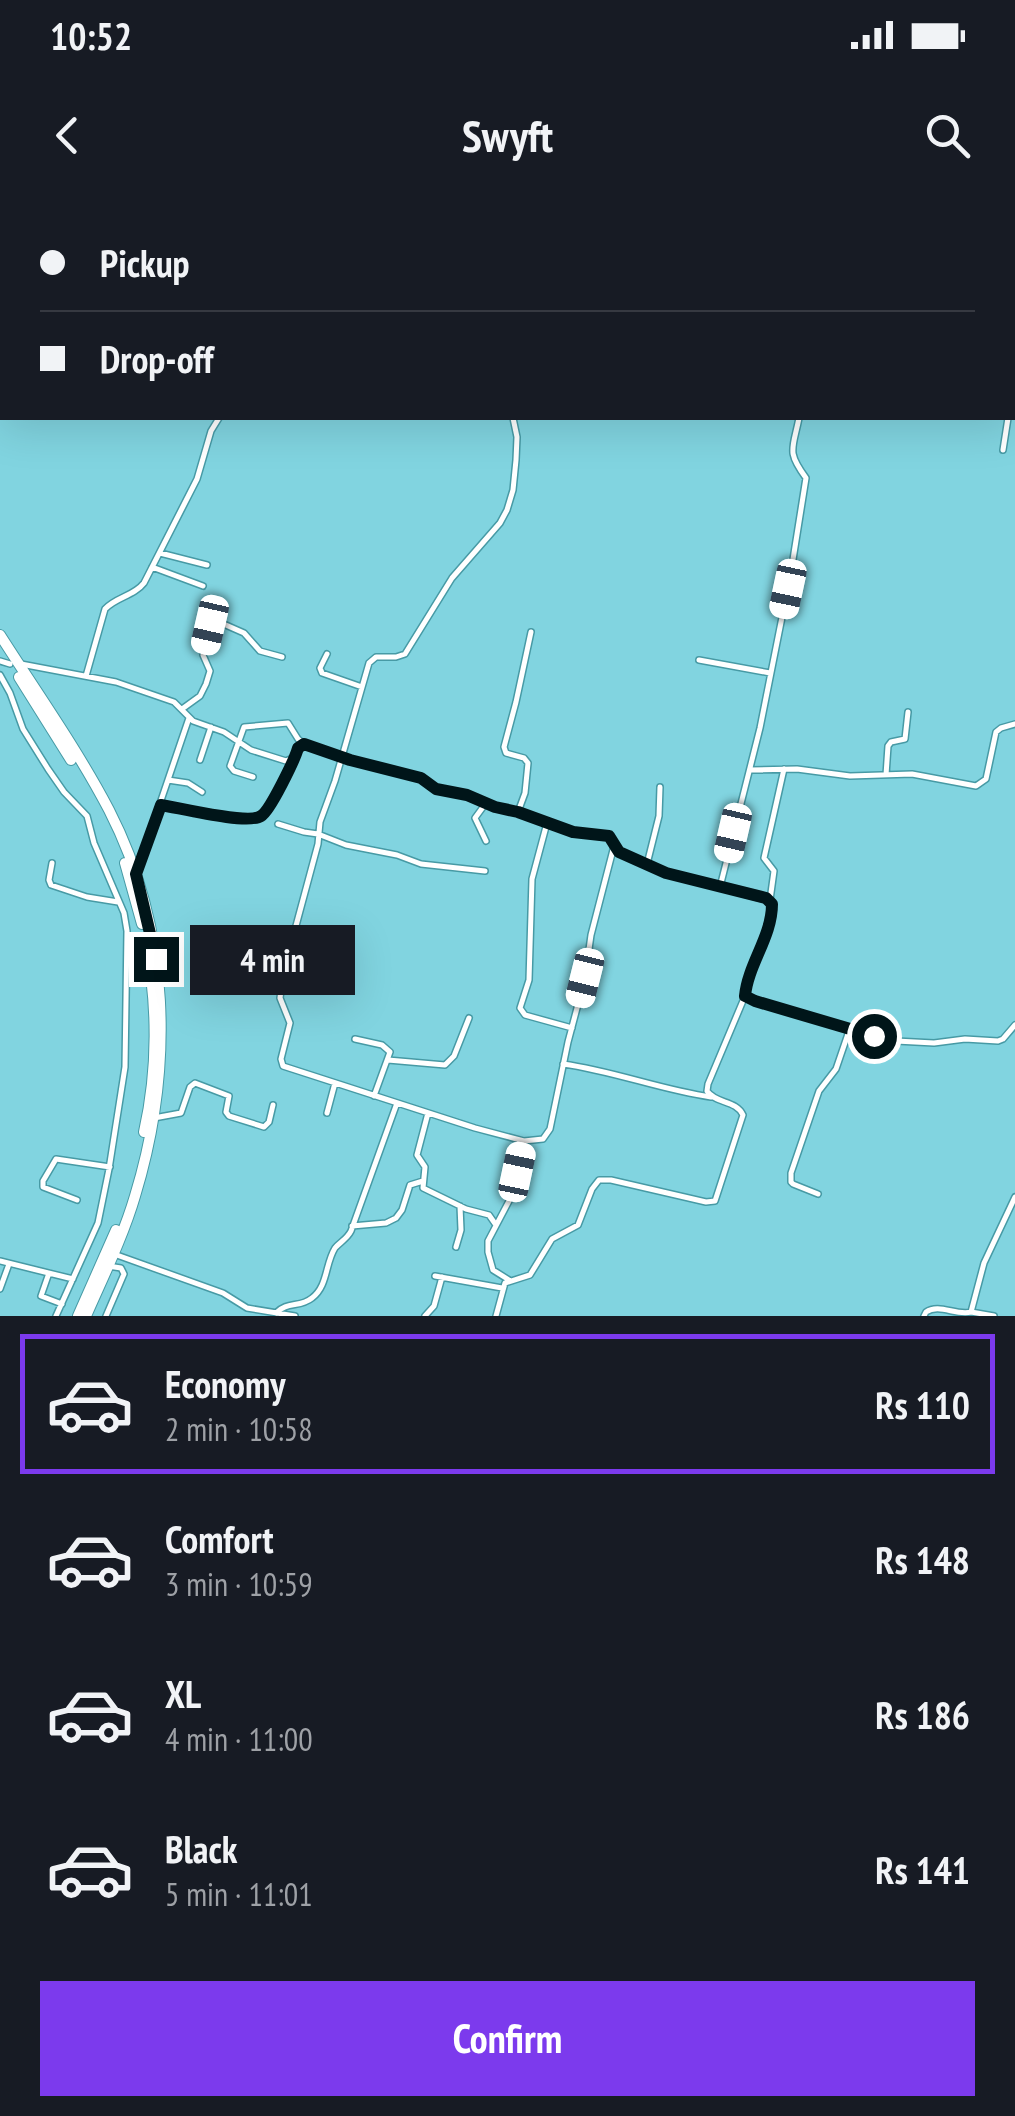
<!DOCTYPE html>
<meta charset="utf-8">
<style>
:root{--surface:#171b24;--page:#20242c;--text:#f1f3f6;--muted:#9ea1a6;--line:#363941;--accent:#7c3aed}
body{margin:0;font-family:"PT Sans Narrow",sans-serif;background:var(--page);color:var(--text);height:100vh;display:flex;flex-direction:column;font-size:38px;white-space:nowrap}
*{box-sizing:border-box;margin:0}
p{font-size:32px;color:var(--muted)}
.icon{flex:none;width:55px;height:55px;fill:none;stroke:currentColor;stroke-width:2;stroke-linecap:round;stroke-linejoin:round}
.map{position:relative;height:1116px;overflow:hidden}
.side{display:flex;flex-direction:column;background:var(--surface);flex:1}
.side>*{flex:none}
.top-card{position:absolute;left:0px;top:0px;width:1015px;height:220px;box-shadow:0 10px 40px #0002;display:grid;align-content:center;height:220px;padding:0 40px;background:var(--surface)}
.end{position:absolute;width:45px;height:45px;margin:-22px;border:12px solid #001519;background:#fff;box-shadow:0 0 0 5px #fff}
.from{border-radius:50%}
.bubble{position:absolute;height:70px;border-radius:0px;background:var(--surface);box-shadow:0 10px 40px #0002;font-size:32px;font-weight:600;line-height:70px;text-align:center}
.car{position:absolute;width:30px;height:60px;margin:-30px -15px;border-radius:12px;box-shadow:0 0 8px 2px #0007;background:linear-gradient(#fff 24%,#345 0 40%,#fff 0 76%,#345 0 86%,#fff 0)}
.top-card b{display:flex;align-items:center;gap:35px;height:95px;font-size:38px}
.top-card b+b{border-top:2px solid var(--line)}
.top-card i{width:25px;height:25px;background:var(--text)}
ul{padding:18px 0 0;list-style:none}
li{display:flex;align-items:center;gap:30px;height:140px;margin:0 20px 15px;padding:0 20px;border:5px solid transparent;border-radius:0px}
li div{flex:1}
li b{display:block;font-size:38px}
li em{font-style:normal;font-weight:600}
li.on{border-color:var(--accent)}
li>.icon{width:90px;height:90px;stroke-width:1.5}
.button{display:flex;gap:20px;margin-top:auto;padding:20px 40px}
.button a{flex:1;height:115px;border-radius:0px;background:var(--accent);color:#fff;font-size:40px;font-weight:600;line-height:115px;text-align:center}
.status{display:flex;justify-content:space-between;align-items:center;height:70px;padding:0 50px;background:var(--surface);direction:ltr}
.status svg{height:28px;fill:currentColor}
header{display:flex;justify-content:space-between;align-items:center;height:130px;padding:0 40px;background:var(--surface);font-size:45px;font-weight:600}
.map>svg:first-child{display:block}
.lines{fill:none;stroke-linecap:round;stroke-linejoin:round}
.street-casing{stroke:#479aa5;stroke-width:8}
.highway-casing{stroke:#479aa5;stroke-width:12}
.street{stroke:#fff;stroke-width:5}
.highway{stroke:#fff;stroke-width:10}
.route{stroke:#001519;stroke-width:12}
</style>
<div class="status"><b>10:52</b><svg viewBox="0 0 49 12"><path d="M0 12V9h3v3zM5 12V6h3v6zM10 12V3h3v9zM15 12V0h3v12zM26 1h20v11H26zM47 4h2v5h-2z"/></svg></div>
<header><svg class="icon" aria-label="back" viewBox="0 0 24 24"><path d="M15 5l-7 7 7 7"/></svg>Swyft<svg class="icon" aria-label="search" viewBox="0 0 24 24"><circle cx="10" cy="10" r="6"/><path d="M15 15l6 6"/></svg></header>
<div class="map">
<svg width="1015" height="1116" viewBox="0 0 1015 1116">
<rect width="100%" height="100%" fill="#81d4e0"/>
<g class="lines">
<defs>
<path id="street" d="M13,2l1,-2
M303,2l1,-2
M478,2l1,-2
M889,2l1,-2
M0,23l2,-1
M1012,125l3,1
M1012,193l3,-12
M513,218l4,19 -1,23 -3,30 -6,20 -7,13 -48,55 -47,76 -9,3h-20l-7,6 -34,118 -15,41 -2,22 -35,130 -3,24 10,25 -9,36 2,7 192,62 49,13 19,-2 7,-10 18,-87 17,-64 6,-43 23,-89
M1003,250l5,-32
M160,353l47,12
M152,367l51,19
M327,454l-7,14 2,5 40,14
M699,460l71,13
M0,461l10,3
M21,464l95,18 58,20 19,19 31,11 27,18 35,11 9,-4 5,-12h8l42,15 65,16 21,13 31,6 28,12 23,5 55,19 36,5 10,15 47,22 104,28 2,3 -1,13 -22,61 -4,18 -37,88 -1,7c9,13 29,9 36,24l-28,86 -9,1 -95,-22h-12l-7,9 -14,36 -26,14 -22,36 -25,8 -9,33
M0,475l10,18 13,36 25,40 16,23 23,24 7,27 30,70 3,18 -2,136 -16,102 -11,54 -42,93
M86,476l19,-67c11,-12 29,-13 39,-26l53,-104 14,-48 8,-13
M182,509l18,-13 6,-12 4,-13 -7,-16 8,-33h8l25,11 16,18 22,6
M200,560l11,-33
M750,570l47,-1 53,7 62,-2 64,12 10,-7 10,-47 5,-4 14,-4
M886,575l2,-29 3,-4 14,-3 3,-27
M253,577l-19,-6 -4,-5 14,-39 44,-4 10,16 6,5
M168,580l20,3 14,9
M486,603l-11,15 11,23
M161,605l73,13 18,2 8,-2 9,-10 22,-46
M518,612l7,-19 3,-30 -4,-5 -18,-5 -2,-6 12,-45 15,-70
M547,623l-15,56 -3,101 -9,28 5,7 47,13
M278,624l26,8 14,2 28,11 51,10 24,9 64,7
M52,663l-3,17 2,5 36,12 31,5
M647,664l12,-48 1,-29
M137,671l52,-153
M720,687l40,-159 31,-156 15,-94c-20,-27 -13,-29 -7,-60
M770,700l4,-29 -10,-13 20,-89
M745,796l10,5 141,40 38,2 31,-4 33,2 5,-2 12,-14
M355,839l27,6 8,7 -16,44
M388,860l57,5 9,-9 15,-38
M563,864c51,7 98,26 148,33
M327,913l8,-30
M428,913l-11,42 8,12 -2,21 43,21 23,6 7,10
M154,918l27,-5 9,-26 5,-4 34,13 -3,16 3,4 35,11 5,-5 4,-17
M818,994l-25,-10 -2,-2v-9l28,-82 17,-22 14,-41
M77,1000l-34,-13v-6l13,-22 54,8
M352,1026l34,-3 10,-5 6,-8 8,-25 13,-4
M456,1047l5,-17 -1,-24
M114,1054l109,39 24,15 48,8
M0,1061l73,18
M49,1073l-8,23 21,8
M435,1076l67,12
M509,1080l-16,-10 -5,-18v-11l21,-40 15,-60
M0,1089l9,-25
M971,1112l23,4
M276,1113c11,-12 24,-5 36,-15 16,-12 13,-34 23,-50 5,-6 12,-9 16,-17l46,-128
M106,1116l18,-42 -3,-6 -13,-2
M425,1116l9,-10 8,-29
M924,1116l2,-4c13,-9 30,4 45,0l13,-49 31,-66"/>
<path id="highway" d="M0,435c37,58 77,114 109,175 62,121 65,258 26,386 -12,41 -32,81 -49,120
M19,477l52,83
M125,663l17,61
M144,932c14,-62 14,-129 1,-191
M78,1116l38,-86"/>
</defs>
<use href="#street" class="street-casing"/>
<use href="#highway" class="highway-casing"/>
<use href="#street" class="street"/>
<use href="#highway" class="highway"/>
</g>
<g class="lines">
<path class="route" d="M156,759l-20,-85 25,-69c19,3 87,20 100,11 9,-5 34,-57 37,-68l6,-4 46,16 71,18 15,11 31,6 28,12 23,5 55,20 36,4 10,16 47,21 100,25 6,6c0,33 -24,60 -27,92l10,5 119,35"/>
</g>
</svg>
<i class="end from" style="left:874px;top:836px"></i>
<i class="end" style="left:156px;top:759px"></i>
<div class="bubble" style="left:190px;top:725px;width:165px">4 min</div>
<i class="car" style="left:788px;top:389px;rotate:192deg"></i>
<i class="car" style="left:210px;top:425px;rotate:193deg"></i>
<i class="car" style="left:733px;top:633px;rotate:193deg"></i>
<i class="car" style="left:585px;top:778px;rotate:194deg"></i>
<i class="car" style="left:517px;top:972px;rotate:12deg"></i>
<div class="top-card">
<b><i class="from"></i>Pickup</b>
<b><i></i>Drop-off</b>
</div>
</div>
<section class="side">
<ul>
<li class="on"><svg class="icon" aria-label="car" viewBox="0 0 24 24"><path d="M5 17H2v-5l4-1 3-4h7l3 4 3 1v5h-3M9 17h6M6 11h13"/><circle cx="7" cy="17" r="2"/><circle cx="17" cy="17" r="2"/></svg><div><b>Economy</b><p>2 min · 10:58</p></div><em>Rs 110</em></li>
<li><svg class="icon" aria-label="car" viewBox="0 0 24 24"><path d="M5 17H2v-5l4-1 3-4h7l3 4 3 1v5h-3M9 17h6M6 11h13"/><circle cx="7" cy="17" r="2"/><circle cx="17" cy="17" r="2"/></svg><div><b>Comfort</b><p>3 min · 10:59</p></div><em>Rs 148</em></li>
<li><svg class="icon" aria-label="car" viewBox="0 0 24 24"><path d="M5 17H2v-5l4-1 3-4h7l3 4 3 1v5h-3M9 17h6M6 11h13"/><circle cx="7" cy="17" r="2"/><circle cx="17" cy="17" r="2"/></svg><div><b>XL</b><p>4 min · 11:00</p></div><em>Rs 186</em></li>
<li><svg class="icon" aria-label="car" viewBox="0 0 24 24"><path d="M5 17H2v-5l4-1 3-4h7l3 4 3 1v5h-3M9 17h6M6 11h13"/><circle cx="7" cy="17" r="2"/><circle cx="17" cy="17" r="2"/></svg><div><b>Black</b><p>5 min · 11:01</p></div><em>Rs 141</em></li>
</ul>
<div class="button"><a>Confirm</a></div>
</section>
